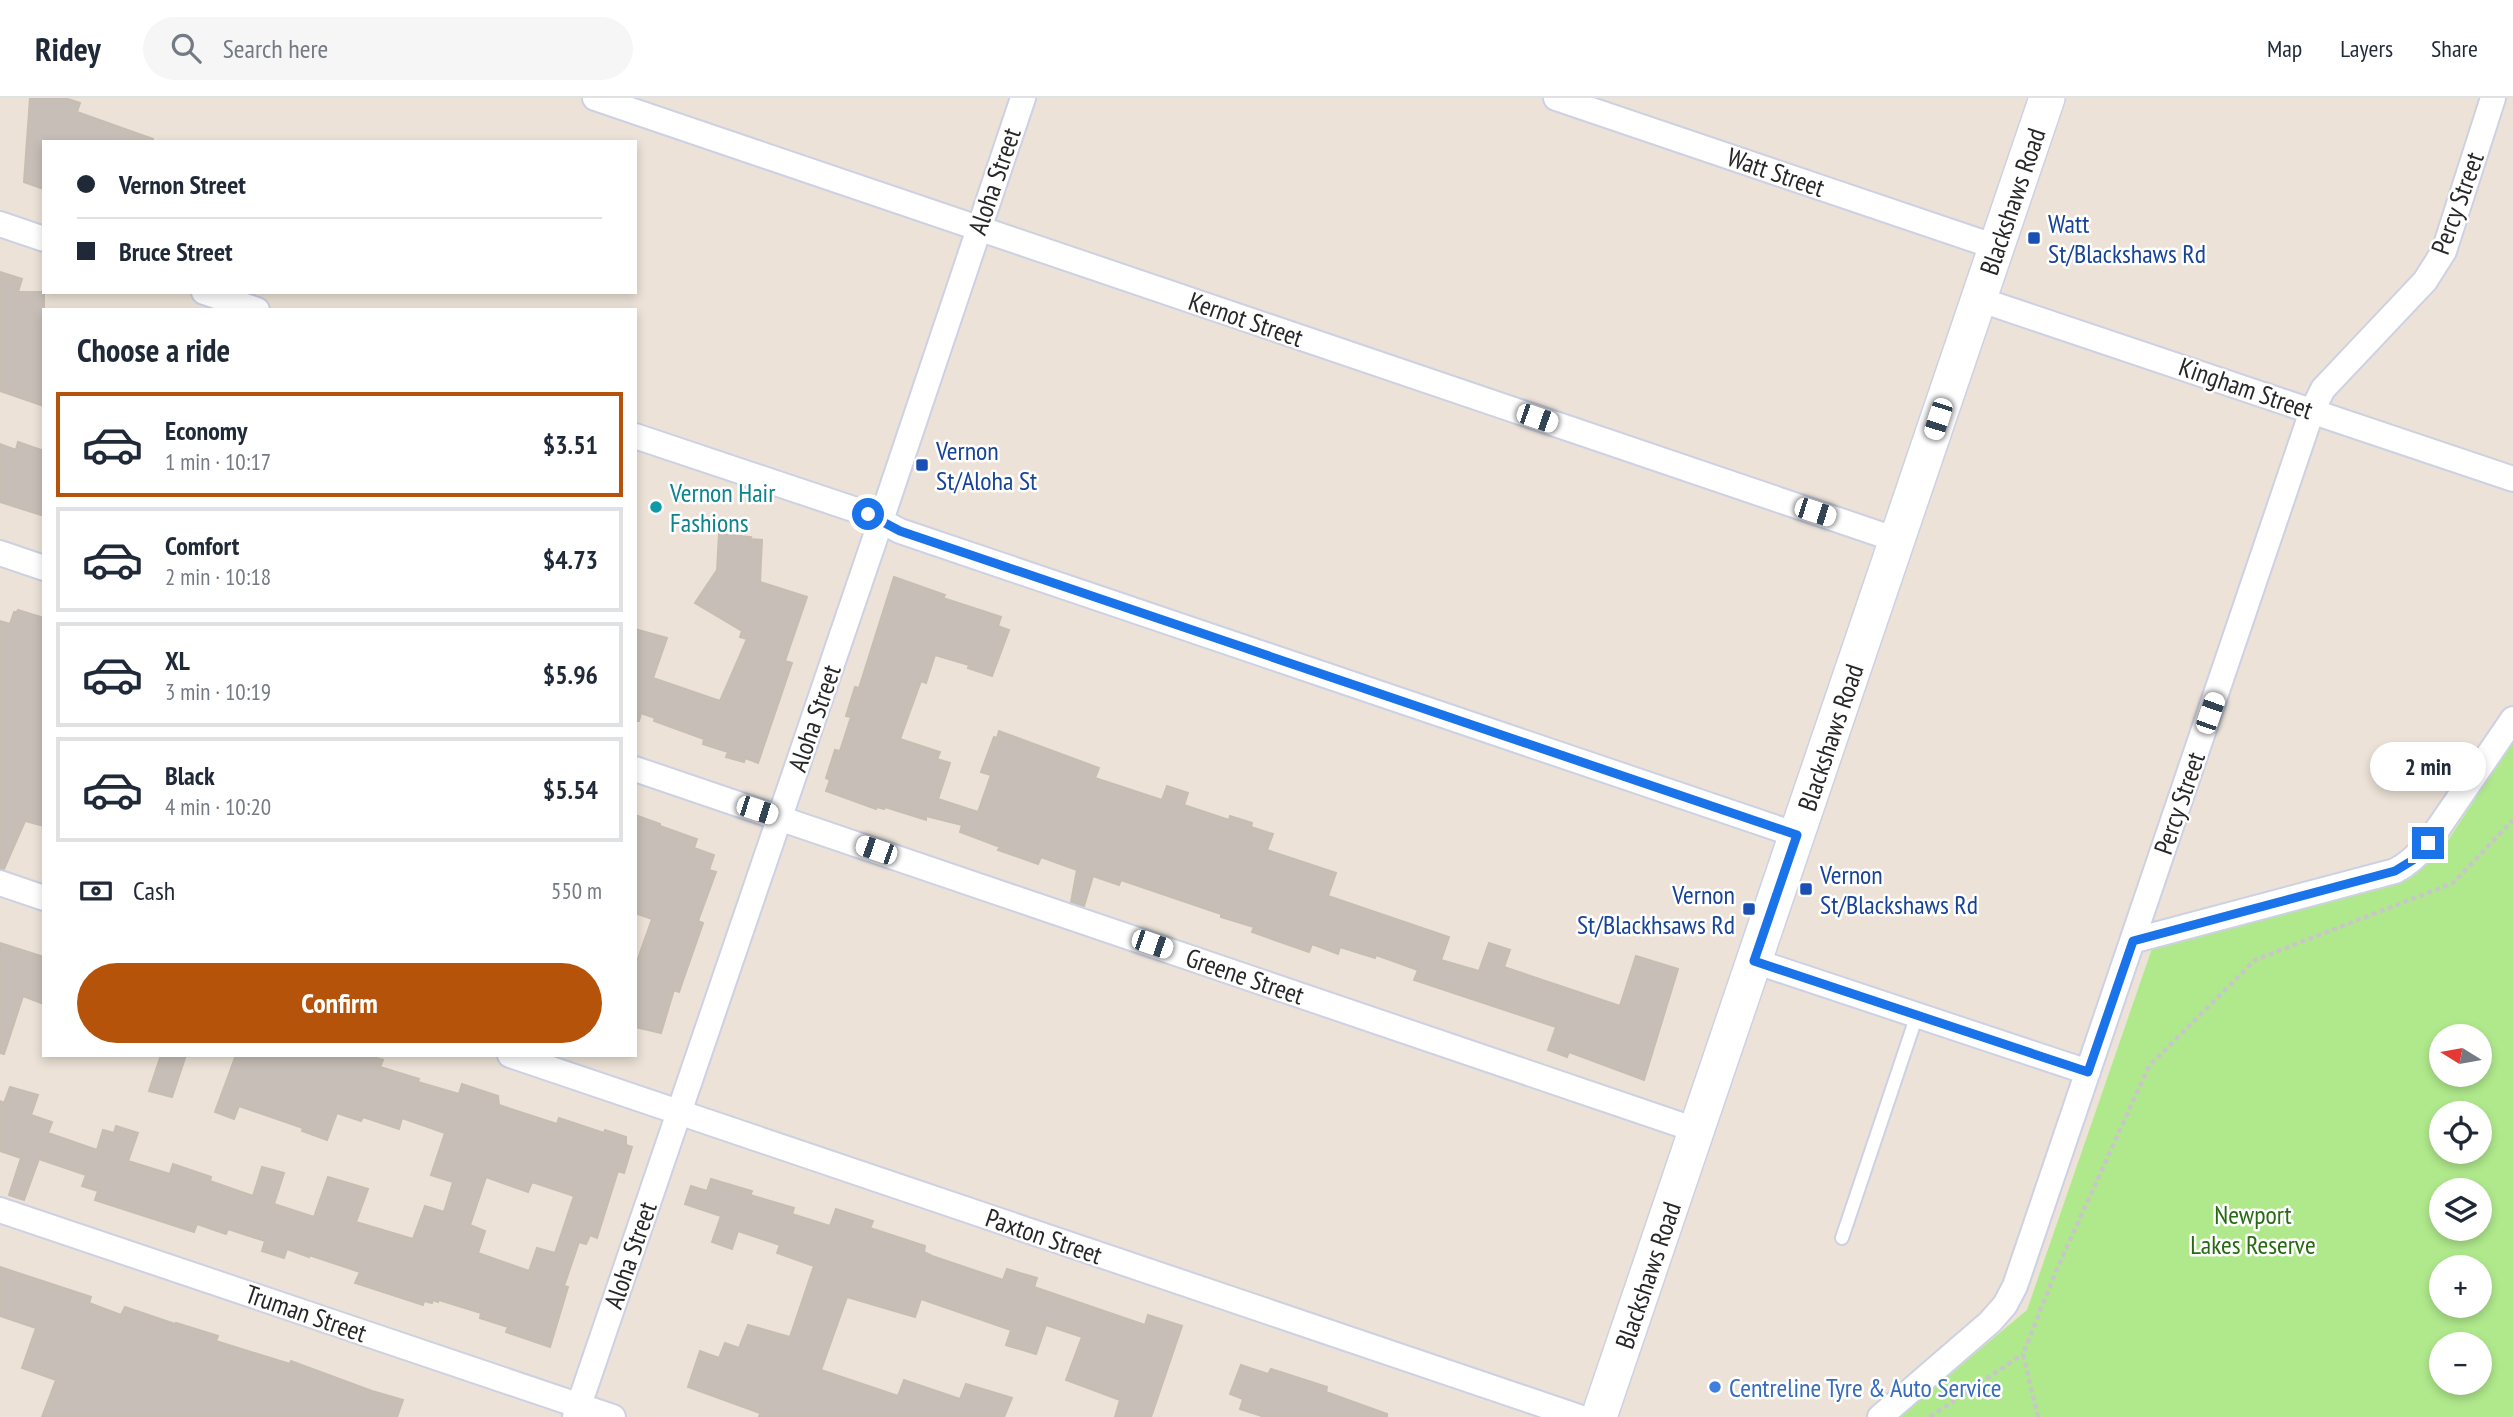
<!DOCTYPE html>
<meta charset="utf-8">
<style>
:root{--surface:#fff;--page:#f6f6f7;--text:#1f2937;--muted:#747a83;--line:#e0e1e3;--accent:#b45309}
body{margin:0;font-family:"PT Sans Narrow",sans-serif;background:var(--page);color:var(--text);height:100vh;display:flex;flex-direction:column;font-size:26px;white-space:nowrap}
*{box-sizing:border-box;margin:0}
p{font-size:23px;color:var(--muted)}
.icon{flex:none;width:38px;height:38px;fill:none;stroke:currentColor;stroke-width:2;stroke-linecap:round;stroke-linejoin:round}
.map{position:relative;flex:1;overflow:hidden}
.side{position:absolute;left:42px;top:210px;width:595px;height:749px;display:flex;flex-direction:column;background:var(--surface);border-radius:0px;box-shadow:0 4px 10px #0003}
.side>*{flex:none}
.hud{position:absolute;left:42px;top:42px;width:595px;height:154px;border-radius:0px;box-shadow:0 4px 10px #0003;display:grid;align-content:center;height:154px;padding:0 35px;background:var(--surface)}
.needle{width:46px;rotate:281deg}
.tools{position:absolute;left:2429px;top:926px;display:grid;gap:14px}
.tools a{display:grid;place-items:center;width:63px;height:63px;border-radius:50%;background:var(--surface);box-shadow:0 4px 10px #0003;font-size:35px}
.end{position:absolute;width:32px;height:32px;margin:-16px;border:9px solid #1a73e8;background:#fff;box-shadow:0 0 0 4px #fff}
.from{border-radius:50%}
.bubble{position:absolute;height:49px;border-radius:24px;background:var(--surface);box-shadow:0 4px 10px #0003;font-size:23px;font-weight:700;line-height:49px;text-align:center}
.car{position:absolute;width:21px;height:42px;margin:-21px -10px;border-radius:9px;box-shadow:0 0 5px 2px #0007;background:linear-gradient(#fff 24%,#345 0 40%,#fff 0 76%,#345 0 86%,#fff 0)}
.hud b{display:flex;align-items:center;gap:24px;height:66px;font-size:26px}
.hud b+b{border-top:2px solid var(--line)}
.hud i{width:18px;height:18px;background:var(--text)}
ul{padding:0;list-style:none}
li{display:flex;align-items:center;gap:21px;height:105px;margin:0 14px 10px;padding:0 21px;border:4px solid var(--line);border-radius:0px}
li div{flex:1}
li b{display:block;font-size:26px}
li em{font-style:normal;font-weight:700}
li.selected{border-color:var(--accent)}
li>.icon{width:63px;height:63px;stroke-width:1.5}
h2{padding:0 35px;font-size:32px;line-height:84px}
.pay{display:flex;align-items:center;gap:18px;height:77px;padding:0 35px;font-size:26px}
.pay p{margin-inline-start:auto}
.button{display:flex;gap:14px;margin-top:auto;padding:14px 35px}
.button a{flex:1;height:80px;border-radius:42px;background:var(--accent);color:#fff;font-size:28px;font-weight:700;line-height:80px;text-align:center}
header{display:flex;align-items:center;gap:42px;box-sizing:border-box;height:98px;padding:0 35px;background:var(--surface);border-bottom:2px solid var(--line)}
header strong{font-size:33px}
nav{display:flex;gap:38px;margin-inline-start:auto;font-size:24px}
.search{width:490px;height:63px;background:var(--page);display:flex;align-items:center;gap:18px;box-sizing:border-box;padding:0 24px;border-radius:38px;color:var(--muted);font-size:26px}
.map>svg:first-child{display:block}
.green{fill:#b0e98c;fill-rule:evenodd}
.building{fill:#c7bfb7;stroke:#c7beb1;stroke-width:2;fill-rule:evenodd}
.lines{fill:none;stroke-linecap:round;stroke-linejoin:round}
.service-casing{stroke:#ccd1e3;stroke-width:16}
.minor-casing{stroke:#ccd1e3;stroke-width:28}
.secondary-casing{stroke:#ccd1e3;stroke-width:38}
.path{stroke:#c7c7c7;stroke-width:4.5;stroke-dasharray:5 3.5;stroke-linecap:butt}
.service{stroke:#fff;stroke-width:12}
.minor{stroke:#fff;stroke-width:24}
.secondary{stroke:#fff;stroke-width:35}
.route{stroke:#1a73e8;stroke-width:9}
.transit-dot{fill:#1a4fb4;stroke:#fff;stroke-width:2.5}
.culture-dot{fill:#0f9aa8;stroke:#fff;stroke-width:2.5}
.shop-dot{fill:#3f7fe0;stroke:#fff;stroke-width:2.5}
.labels{text-anchor:middle;dominant-baseline:central;stroke-width:5;stroke-linejoin:round;paint-order:stroke}
.street-label{font-size:26px;fill:#272727;stroke:#fff}
.transit-label{font-size:26px;fill:#164399;stroke:#fff;text-anchor:start}
.culture-label{font-size:26px;fill:#0d838f;stroke:#fff;text-anchor:start}
.park-label{font-size:26px;fill:#286a12;stroke:#fff}
.shop-label{font-size:26px;fill:#366cbe;stroke:#fff;text-anchor:start}
</style>
<header>
<strong>Ridey</strong>
<div class="search"><svg class="icon" aria-label="search" viewBox="0 0 24 24"><circle cx="10" cy="10" r="6"/><path d="M15 15l6 6"/></svg>Search here</div>
<nav><a>Map</a><a>Layers</a><a>Share</a></nav>
</header>
<div class="map">
<svg width="2513" height="1319" viewBox="0 0 2513 1319">
<rect width="100%" height="100%" fill="#ece2d7"/>
<path class="green" d="M2513,642v677h-614l128,-107 128,-370 283,-84zM2441,938h39v38h-39zM2441,1015h39v39h-39zM2441,1092h39v38h-39zM2441,1169h39v39h-39zM2441,1246h39v38h-39z"/>
<path class="building" d="M30,0h35l15,5 -3,9 76,27v3h-109v47l-20,-7z
M0,174l22,7 -4,13h26v114l-44,-15z
M18,344l26,9v65l-44,-14v-58l16,6z
M719,436l32,3 -1,2 12,1 -2,42 47,15 -22,64 7,2 -34,100 -13,-5 -1,4 -18,-5 2,-5 -25,-8 1,-5 -50,-18 1,-3 -14,-5 -2,8h-4v-92l32,9 -14,40 67,23 27,-62 -7,-2 2,-6 -47,-28 22,-33z
M894,479l51,18 -2,3 58,19 -3,9 11,4 -17,46 -24,-8 1,-3 -34,-10 -9,28 -5,-2 -21,58 40,13 -3,7 13,4 -12,36 40,13 13,-37 -10,-3 13,-35 3,1 2,-7 100,37 -4,10 67,22 5,-14 21,7 -4,12 45,15 1,-4 22,7 -1,4 22,7 -6,16 69,23 -8,23 121,41 -8,23 38,11 10,-28 21,7 -6,17 116,39 16,-50 42,13 -34,111 -75,-28 -2,5 -19,-7 8,-23 -142,-47 4,-10 -42,-15 -1,3 -35,-11 -2,7 -26,-10 -3,8 -57,-20 2,-5 -33,-10v-3l-100,-34 -2,5 -26,-9 -9,30 -13,-4 6,-32 -36,-13 -3,7 -40,-14 2,-3 -40,-15 2,-7 -36,-9v4l-41,-13 -1,2 -7,-2 -1,2 -50,-18 4,-11 -4,-2 9,-28 5,1 11,-34 -5,-1 9,-29 4,1z
M18,512l26,8v208l-19,-5 -21,48h-4v-248l10,3 4,-12h3z
M635,717l25,9v2l37,13 -3,9 20,7 -5,15 7,2 -18,49 5,2 -24,69 -5,-2 -13,43 -26,-6v-60l17,-48 -17,-6z
M0,845l44,14v47l-21,-8 -19,58 -4,-1z
M161,957h25l-14,42 -23,-6z
M236,957h130l17,5 -3,7 39,12 -1,3 41,12 3,-10 36,12 1,9 58,19 2,-6 45,15 1,-3 21,7v8l6,2 -8,26 -6,-2 -21,67 -7,-3 -4,9 -7,-2 -15,44 4,1 -18,60 -44,-15 2,-5 -28,-9 1,-5 -42,-13 -1,2 -5,-2 -1,3 -8,-2 -1,4 -68,-22 5,-11 -51,-17v2l-22,-8 -3,9 -22,-7 3,-10 -37,-12 -2,5 -29,-10 -3,8 -99,-32 3,-9 -16,-5 4,-11 -47,-16 -15,41 -15,-5 12,-37 -21,-7v-50l4,2 6,-16 28,8 -7,20 21,7 -4,11 49,17 6,-20 11,3 2,-7 22,7 -10,28 42,13 3,-10 38,13 -1,4 43,15 9,-29 22,6 -10,31 40,13 14,-40 40,12 -12,33 57,17 12,-33 19,6 9,-30 -22,-7 14,-42 -43,-15 -3,11 -36,-12 -2,4 -24,-8 -10,27 -25,-9 1,-3 -64,-22 -5,13 -19,-7zM486,1079l42,15 4,-10 42,14 -19,57 -18,-5 -8,23 -51,-18 7,-22 -15,-6z
M711,1081l41,12 -2,4 44,13 -2,6 38,12 6,-17 37,12 -3,7 55,18 -1,6 8,4 71,24 4,-11 30,9 -3,9 111,38 3,-10 34,11 -31,91h-36l5,-17 -54,-20 16,-43 -36,-12 -10,29 -30,-9 5,-15 -90,-31 -6,18 -68,-20 -26,73 77,26 6,-16 56,19 6,-15 46,14 -8,19h-245l1,-4 -72,-26 12,-36 19,7 6,-15 14,5 9,-23 42,12 24,-71 -37,-13 3,-8 -42,-14 -6,18 -20,-7 9,-26 -36,-12 6,-18 16,5z
M0,1169l91,30 -2,6 32,12 4,-8 50,17 1,-1 42,13 -2,5 74,23 1,-3 81,30 31,9 -6,17h-355l14,-37 -34,-12 14,-40 -36,-12z
M1241,1267l27,9 3,-5 56,18 -1,5 61,22v3h-122l-25,-8 3,-10 -13,-5z"/>
<g class="lines">
<defs>
<path id="service" d="M1842,1140l75,-223"/>
<path id="minor" d="M595,0l1302,442
M1556,0l440,149
M0,126l44,15
M204,194l53,18
M1978,201l535,180
M635,338l233,78 32,17 897,304
M0,455l44,15
M635,671l1061,361
M0,785l44,15
M2132,843l263,-70c14,-7 23,-16 33,-28l85,-124
M1754,863l334,111
M510,957l1069,362
M0,1112l613,207
M575,1319l297,-870 151,-449
M1880,1319l110,-95 15,-17 10,-19 297,-875 11,-22 102,-108 19,-30 49,-153"/>
<g id="secondary">
<path id="s1" d="M1599,1319l448,-1319"/>
</g>
</defs>
<use href="#service" class="service-casing"/>
<use href="#minor" class="minor-casing"/>
<use href="#secondary" class="secondary-casing"/>
<path class="path" d="M1930,1319l93,-63
M2038,1319l-15,-63 33,-83 93,-205 106,-106 198,-77 60,-63"/>
<use href="#service" class="service"/>
<use href="#minor" class="minor"/>
<use href="#secondary" class="secondary"/>
</g>
<g class="lines">
<path class="route" d="M868,416l32,17 897,304 -43,126 334,111 45,-131 262,-70 18,-11 15,-17"/>
</g>
<g class="transit-dot">
<rect x="2027" y="133" width="14" height="14" rx="3.5"/>
<rect x="915" y="360" width="14" height="14" rx="3.5"/>
<rect x="1799" y="784" width="14" height="14" rx="3.5"/>
<rect x="1742" y="804" width="14" height="14" rx="3.5"/>
</g>
<circle class="culture-dot" cx="656" cy="409" r="7"/>
<circle class="shop-dot" cx="1715" cy="1289" r="7"/>
<g class="labels">
<g class="street-label">
<text transform="translate(1776 74) rotate(19)">Watt Street</text>
<text transform="translate(994 83) rotate(-71)">Aloha Street</text>
<text stroke="none"><textPath href="#s1" startOffset="1284">Blackshaws Road</textPath></text>
<text transform="translate(2457 105) rotate(-70)">Percy Street</text>
<text transform="translate(1246 221) rotate(19)">Kernot Street</text>
<text transform="translate(2246 290) rotate(19)">Kingham Street</text>
<text transform="translate(814 620) rotate(-71)">Aloha Street</text>
<text stroke="none"><textPath href="#s1" startOffset="718">Blackshaws Road</textPath></text>
<text transform="translate(2179 705) rotate(-71)">Percy Street</text>
<text transform="translate(1245 878) rotate(19)">Greene Street</text>
<text transform="translate(1044 1138) rotate(19)">Paxton Street</text>
<text transform="translate(630 1157) rotate(-71)">Aloha Street</text>
<text stroke="none"><textPath href="#s1" startOffset="150">Blackshaws Road</textPath></text>
<text transform="translate(306 1215) rotate(19)">Truman Street</text>
</g>
<g class="transit-label">
<text x="2048" y="125">Watt<tspan x="2048" dy="30">St/Blackshaws Rd</tspan></text>
<text x="936" y="352">Vernon<tspan x="936" dy="30">St/Aloha St</tspan></text>
<text x="1820" y="776">Vernon<tspan x="1820" dy="30">St/Blackshaws Rd</tspan></text>
<text x="1735" y="796" text-anchor="end">Vernon<tspan x="1735" dy="30">St/Blackhsaws Rd</tspan></text>
</g>
<g class="culture-label">
<text x="670" y="394">Vernon Hair<tspan x="670" dy="30">Fashions</tspan></text>
</g>
<g class="park-label">
<text x="2253" y="1116">Newport<tspan x="2253" dy="30">Lakes Reserve</tspan></text>
</g>
<g class="shop-label">
<text x="1729" y="1289">Centreline Tyre &amp; Auto Service</text>
</g>
</g>
</svg>
<div class="tools">
<a><svg class="needle" viewBox="-14 -14 28 28"><path d="M0-13l5 13h-10z" fill="#e53935"/><path d="M0 13l5-13h-10z" fill="#747a83"/></svg></a>
<a><svg class="icon" aria-label="locate" viewBox="0 0 24 24"><circle cx="12" cy="12" r="6"/><path d="M12 2v4M12 18v4M2 12h4M18 12h4"/></svg></a>
<a><svg class="icon" aria-label="layers" viewBox="0 0 24 24"><path d="M12 4l9 5-9 5-9-5zM3 14l9 5 9-5"/></svg></a>
<a>+</a>
<a>−</a>
</div>
<i class="end from" style="left:868px;top:416px"></i>
<i class="end" style="left:2428px;top:745px"></i>
<div class="bubble" style="left:2370px;top:644px;width:116px">2 min</div>
<i class="car" style="left:1537px;top:320px;rotate:109deg"></i>
<i class="car" style="left:1938px;top:321px;rotate:198deg"></i>
<i class="car" style="left:1815px;top:414px;rotate:108deg"></i>
<i class="car" style="left:2210px;top:615px;rotate:19deg"></i>
<i class="car" style="left:757px;top:712px;rotate:108deg"></i>
<i class="car" style="left:876px;top:752px;rotate:289deg"></i>
<i class="car" style="left:1152px;top:846px;rotate:109deg"></i>
<div class="hud">
<b><i class="from"></i>Vernon Street</b>
<b><i></i>Bruce Street</b>
</div>
<section class="side">
<h2>Choose a ride</h2>
<ul>
<li class="selected"><svg class="icon" aria-label="car" viewBox="0 0 24 24"><path d="M5 17H2v-5l4-1 3-4h7l3 4 3 1v5h-3M9 17h6M6 11h13"/><circle cx="7" cy="17" r="2"/><circle cx="17" cy="17" r="2"/></svg><div><b>Economy</b><p>1 min · 10:17</p></div><em>$3.51</em></li>
<li><svg class="icon" aria-label="car" viewBox="0 0 24 24"><path d="M5 17H2v-5l4-1 3-4h7l3 4 3 1v5h-3M9 17h6M6 11h13"/><circle cx="7" cy="17" r="2"/><circle cx="17" cy="17" r="2"/></svg><div><b>Comfort</b><p>2 min · 10:18</p></div><em>$4.73</em></li>
<li><svg class="icon" aria-label="car" viewBox="0 0 24 24"><path d="M5 17H2v-5l4-1 3-4h7l3 4 3 1v5h-3M9 17h6M6 11h13"/><circle cx="7" cy="17" r="2"/><circle cx="17" cy="17" r="2"/></svg><div><b>XL</b><p>3 min · 10:19</p></div><em>$5.96</em></li>
<li><svg class="icon" aria-label="car" viewBox="0 0 24 24"><path d="M5 17H2v-5l4-1 3-4h7l3 4 3 1v5h-3M9 17h6M6 11h13"/><circle cx="7" cy="17" r="2"/><circle cx="17" cy="17" r="2"/></svg><div><b>Black</b><p>4 min · 10:20</p></div><em>$5.54</em></li>
</ul>
<div class="pay"><svg class="icon" aria-label="cash" viewBox="0 0 24 24"><path d="M3 7h18v10H3z"/><circle cx="12" cy="12" r="2"/></svg>Cash<p>550 m</p></div>
<div class="button"><a>Confirm</a></div>
</section>
</div>
